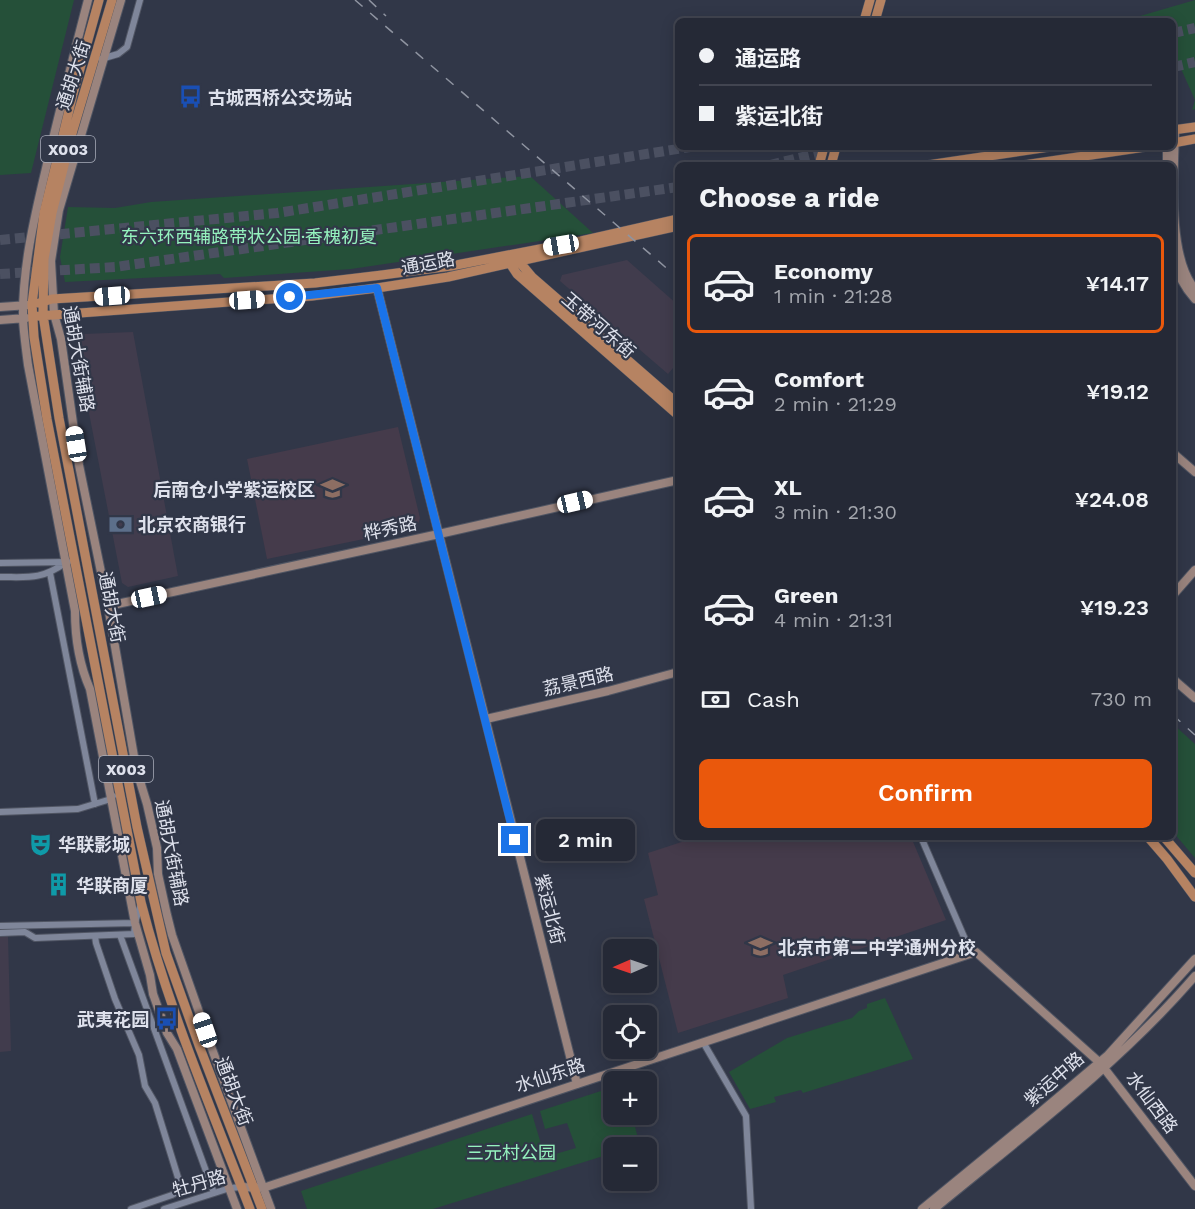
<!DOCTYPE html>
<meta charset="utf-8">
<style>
:root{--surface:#252936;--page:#313542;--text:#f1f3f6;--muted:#a3a6ad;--line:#424551;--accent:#ea580c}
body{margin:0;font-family:"Work Sans","Noto Sans SC",sans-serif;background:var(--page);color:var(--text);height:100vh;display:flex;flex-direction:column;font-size:22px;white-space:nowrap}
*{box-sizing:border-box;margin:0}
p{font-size:20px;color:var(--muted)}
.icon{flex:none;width:33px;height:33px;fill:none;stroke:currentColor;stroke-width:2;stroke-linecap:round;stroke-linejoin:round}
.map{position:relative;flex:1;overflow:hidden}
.side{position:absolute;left:675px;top:162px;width:501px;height:678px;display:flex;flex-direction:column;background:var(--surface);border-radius:9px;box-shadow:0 3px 15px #0003,0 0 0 2px var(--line)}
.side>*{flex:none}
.guide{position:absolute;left:675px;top:18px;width:501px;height:132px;border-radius:9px;box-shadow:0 3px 15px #0003,0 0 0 2px var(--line);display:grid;align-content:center;height:132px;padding:0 24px;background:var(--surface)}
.needle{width:39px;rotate:268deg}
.tools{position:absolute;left:603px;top:939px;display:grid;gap:12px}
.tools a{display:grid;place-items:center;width:54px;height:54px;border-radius:9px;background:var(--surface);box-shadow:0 3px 15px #0003,0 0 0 2px var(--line);font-size:30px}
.end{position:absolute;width:27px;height:27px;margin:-14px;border:8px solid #1a73e8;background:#fff;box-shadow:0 0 0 3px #fff}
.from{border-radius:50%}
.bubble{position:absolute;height:42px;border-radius:9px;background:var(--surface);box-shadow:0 3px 15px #0003,0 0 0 2px var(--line);font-size:20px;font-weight:600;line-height:42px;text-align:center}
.car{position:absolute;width:18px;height:36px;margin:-18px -9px;border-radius:8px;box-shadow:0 0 4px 2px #0007;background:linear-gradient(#fff 24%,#345 0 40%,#fff 0 76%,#345 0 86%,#fff 0)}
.guide b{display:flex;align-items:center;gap:21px;height:57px;font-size:22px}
.guide b+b{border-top:2px solid var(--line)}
.guide i{width:15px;height:15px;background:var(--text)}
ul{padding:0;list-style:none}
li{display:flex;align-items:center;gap:18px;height:99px;margin:0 12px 9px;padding:0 12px;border:3px solid transparent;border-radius:9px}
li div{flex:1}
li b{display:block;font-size:22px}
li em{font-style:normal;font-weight:600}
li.on{border-color:var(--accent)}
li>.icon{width:54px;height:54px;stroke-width:1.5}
h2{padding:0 24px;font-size:27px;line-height:72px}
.pay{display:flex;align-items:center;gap:15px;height:66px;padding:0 24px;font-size:22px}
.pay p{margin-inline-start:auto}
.action{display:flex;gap:12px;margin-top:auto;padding:12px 24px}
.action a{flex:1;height:69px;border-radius:9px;background:var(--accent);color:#fff;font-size:24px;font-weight:600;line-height:69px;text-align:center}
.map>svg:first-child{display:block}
.commercial{fill:#413c4d}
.education{fill:#453b4b}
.green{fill:#255039}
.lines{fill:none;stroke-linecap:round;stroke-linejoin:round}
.highway-tunnel{stroke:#4b5061;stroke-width:10;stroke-dasharray:10 5;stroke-linecap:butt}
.street-casing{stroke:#505563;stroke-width:8}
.secondary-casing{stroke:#505563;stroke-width:10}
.primary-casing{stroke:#505563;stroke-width:10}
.street{stroke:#7f869a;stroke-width:6}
.secondary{stroke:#9a847e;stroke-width:8}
.primary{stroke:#b68362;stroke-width:9}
.rail{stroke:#8f94a1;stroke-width:1.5;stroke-dasharray:10 10;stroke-linecap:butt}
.route{stroke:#1a73e8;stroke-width:8}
.labels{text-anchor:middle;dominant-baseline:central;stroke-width:4.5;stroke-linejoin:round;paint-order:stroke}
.shield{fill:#313748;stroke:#aaaebb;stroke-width:1.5}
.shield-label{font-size:16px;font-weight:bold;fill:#dee1ec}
.street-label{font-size:18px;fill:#dee1ec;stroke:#313748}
.poi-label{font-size:18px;font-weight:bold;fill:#dee1ec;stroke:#313748;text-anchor:start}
.park-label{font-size:18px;fill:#95f2be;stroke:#313748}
</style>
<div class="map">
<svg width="1195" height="1209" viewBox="0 0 1195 1209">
<rect width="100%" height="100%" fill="#313748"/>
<path class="commercial" d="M627,260l51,45v57l-10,12 -108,-93 2,-6z
M133,332l45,244 -50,11 -6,-4 -46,-237 8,-12z
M0,936h8l3,115 -11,1z"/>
<path class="education" d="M398,427l22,91 -3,10 -150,31 -20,-100z
M697,837h214l35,83 -163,55 5,23 -110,35 -34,-134 14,-4 -10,-42z"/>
<path class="green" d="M0,0h74l-43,173 -31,2z
M1195,0v109l-3,1 3,-10 -22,-49v-30h-50z
M530,176l63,57 -242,36 -127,9 -4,-4 -155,8 -5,-25 8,-50 47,1 36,-6z
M1173,724l22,20v114l-22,-26z
M885,998l28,61 -110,34 -2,-3 -27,7 2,5 -26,7 -21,-37 58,-34 65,-20 7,-7 8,-3v-4z
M613,1087l1,27 18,1 8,31 -26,2 -1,5 -180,56h-126l-6,-18 231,-77 13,43 31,-9 -9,-25 -22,6 -5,-18z"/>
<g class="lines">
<path class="highway-tunnel" d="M1173,33l22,-5
M1173,67l22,-5
M770,165l74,-18
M0,240l277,-27 413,-66
M0,274l115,-7 563,-80"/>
<defs>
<path id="street" d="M101,59l17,-5 9,-7 13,-47
M0,563l68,-1
M50,573l45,231
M0,577c28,0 41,3 65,-14
M0,812l78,-3 33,-10 2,-3
M921,837l50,116
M0,926l135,-3
M0,933l25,-1 10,6 99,-4 1,-11 6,-20
M120,935l94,258
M95,936l1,7 19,56 24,56 6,31 10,17 25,81 -1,7 -7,4 -41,14
M703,1042l43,74 5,93
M164,1209l66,-21 12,-1"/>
<path id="secondary" d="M88,0c-13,49 -25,98 -37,147 -13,56 -29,114 -28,173 1,15 3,30 5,45l47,246c0,27 4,53 15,78l45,234 15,52 3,19 14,39 10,16 60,160
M121,0l-62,210 -8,51 3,53 7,25 18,126 29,141 28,162 11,36 10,44 1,26 9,41 5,20 40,114 59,160
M1175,130c-1,41 -8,127 20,159
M1167,147v18
M1173,257c4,16 10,29 22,42
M377,288l200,796
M0,307l29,-2
M0,320l26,-2
M1173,453l22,19
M1173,595l22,-25
M108,606l331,-72 239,-54
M1173,679l22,19
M486,719l122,-28 70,-19
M1104,1068l91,118
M242,1187l21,1 713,-236 123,110
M922,1209l115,-94 71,-60 87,-96
M934,1209c90,-74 185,-145 261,-233"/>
<path id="primary" d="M99,0l-26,94 -29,119 -12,91 2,33 13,82 94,483c27,106 70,206 109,307
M112,0l-39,130 -21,83 -8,46 -1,56 16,103 78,409 29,126 34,95 62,161
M864,21l6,-21
M875,21l6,-21
M1173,130l22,-3
M1173,143l22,-4
M819,165l5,-18
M831,165l5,-18
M928,165l121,-18
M1024,165l121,-18
M507,259l10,15 161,141
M517,259l15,18 146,127
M39,303l13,-4 263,-16 67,-8 69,-9 130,-25 97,-22
M39,316l273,-20 65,-8 71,-11 230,-51
M1148,837l19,22 28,38
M1164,837l31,36"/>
</defs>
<use href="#street" class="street-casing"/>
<use href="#secondary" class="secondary-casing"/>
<use href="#primary" class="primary-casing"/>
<use href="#street" class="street"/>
<use href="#secondary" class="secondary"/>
<use href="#primary" class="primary"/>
<path class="rail" d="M355,0l323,278
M369,0l17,16
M1173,715l22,20"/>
</g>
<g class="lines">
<path class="route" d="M290,297l87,-9 138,552"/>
</g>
<defs>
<symbol id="bus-bare" viewBox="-9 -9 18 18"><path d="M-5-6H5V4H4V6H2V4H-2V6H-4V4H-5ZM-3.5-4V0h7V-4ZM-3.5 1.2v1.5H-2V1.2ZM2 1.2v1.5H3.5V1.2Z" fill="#1a4fb4" stroke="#313748" stroke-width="2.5" paint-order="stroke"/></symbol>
<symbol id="school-bare" viewBox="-9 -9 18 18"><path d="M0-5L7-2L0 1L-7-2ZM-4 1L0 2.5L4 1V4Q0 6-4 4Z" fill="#8d6e63" stroke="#313748" stroke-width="2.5" paint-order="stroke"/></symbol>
<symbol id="bank-bare" viewBox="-9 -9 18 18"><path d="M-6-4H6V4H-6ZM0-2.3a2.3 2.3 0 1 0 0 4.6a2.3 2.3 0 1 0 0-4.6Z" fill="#5c6f8a" stroke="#313748" stroke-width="2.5" paint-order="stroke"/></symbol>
<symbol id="theatre-bare" viewBox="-9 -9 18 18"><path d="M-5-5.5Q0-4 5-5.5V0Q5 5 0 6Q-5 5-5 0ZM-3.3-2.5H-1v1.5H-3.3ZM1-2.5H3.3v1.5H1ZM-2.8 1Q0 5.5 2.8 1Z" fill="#0f9aa8" stroke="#313748" stroke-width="2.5" paint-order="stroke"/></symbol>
<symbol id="building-bare" viewBox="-9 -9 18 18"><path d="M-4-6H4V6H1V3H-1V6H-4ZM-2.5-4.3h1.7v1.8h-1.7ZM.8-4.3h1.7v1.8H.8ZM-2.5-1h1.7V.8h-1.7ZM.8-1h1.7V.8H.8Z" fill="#0f9aa8" stroke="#313748" stroke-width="2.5" paint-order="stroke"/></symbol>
</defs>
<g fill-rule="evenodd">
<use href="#bus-bare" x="174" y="80" width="33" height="33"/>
<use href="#school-bare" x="316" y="472" width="33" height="33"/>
<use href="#bank-bare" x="104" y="508" width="33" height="33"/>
<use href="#theatre-bare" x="24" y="828" width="33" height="33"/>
<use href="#building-bare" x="42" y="868" width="33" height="33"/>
<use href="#school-bare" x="744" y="930" width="33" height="33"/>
<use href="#bus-bare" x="150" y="1002" width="33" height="33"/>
</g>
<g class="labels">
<g class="shield">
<rect x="41" y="136" width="54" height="26" rx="4.5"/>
<rect x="99" y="756" width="54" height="26" rx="4.5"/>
</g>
<g class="shield-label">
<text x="68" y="149">X003</text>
<text x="126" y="769">X003</text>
</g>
<g class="street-label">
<text transform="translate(73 75) rotate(-72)">通胡大街</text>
<text transform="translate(428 263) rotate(-10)">通运路</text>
<text transform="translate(599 325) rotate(41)">玉带河东街</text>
<text transform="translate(79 359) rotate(80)">通胡大街辅路</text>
<text transform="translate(390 528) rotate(-12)">桦秀路</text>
<text transform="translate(112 607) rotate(79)">通胡大街</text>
<text transform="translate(578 681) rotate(-13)">荔景西路</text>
<text transform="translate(172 853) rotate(79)">通胡大街辅路</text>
<text transform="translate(550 909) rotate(76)">紫运北街</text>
<text transform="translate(550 1075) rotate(-18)">水仙东路</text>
<text transform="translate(1054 1079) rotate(-41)">紫运中路</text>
<text transform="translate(234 1091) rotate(69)">通胡大街</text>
<text transform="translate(1152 1102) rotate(53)">水仙西路</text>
<text transform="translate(199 1183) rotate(-16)">牡丹路</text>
</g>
<g class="poi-label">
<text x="208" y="97">古城西桥公交场站</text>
<text x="315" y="489" text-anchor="end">后南仓小学紫运校区</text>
<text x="138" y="524">北京农商银行</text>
<text x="58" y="844">华联影城</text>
<text x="76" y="885">华联商厦</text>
<text x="778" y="947">北京市第二中学通州分校</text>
<text x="149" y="1019" text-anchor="end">武夷花园</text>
</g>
<g class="park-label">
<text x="249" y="236">东六环西辅路带状公园·香槐初夏</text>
<text x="511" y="1152">三元村公园</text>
</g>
</g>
</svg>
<div class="tools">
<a><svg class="needle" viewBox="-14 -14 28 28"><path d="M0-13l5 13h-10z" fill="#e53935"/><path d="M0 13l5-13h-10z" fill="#a3a6ad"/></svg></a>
<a><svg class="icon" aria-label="locate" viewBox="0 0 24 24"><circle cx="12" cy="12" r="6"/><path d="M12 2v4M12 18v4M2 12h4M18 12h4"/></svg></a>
<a>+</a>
<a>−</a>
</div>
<i class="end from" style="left:290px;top:297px"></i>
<i class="end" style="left:515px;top:840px"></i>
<div class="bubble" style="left:536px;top:819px;width:99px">2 min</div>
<i class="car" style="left:561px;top:245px;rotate:260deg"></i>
<i class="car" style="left:112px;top:296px;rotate:266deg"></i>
<i class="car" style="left:247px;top:300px;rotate:86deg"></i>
<i class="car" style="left:76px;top:444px;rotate:351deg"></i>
<i class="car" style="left:575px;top:502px;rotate:77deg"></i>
<i class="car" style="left:149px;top:597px;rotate:78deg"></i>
<i class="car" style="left:205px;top:1030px;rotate:341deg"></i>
<div class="guide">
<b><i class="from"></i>通运路</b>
<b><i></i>紫运北街</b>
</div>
<section class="side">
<h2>Choose a ride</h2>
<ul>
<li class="on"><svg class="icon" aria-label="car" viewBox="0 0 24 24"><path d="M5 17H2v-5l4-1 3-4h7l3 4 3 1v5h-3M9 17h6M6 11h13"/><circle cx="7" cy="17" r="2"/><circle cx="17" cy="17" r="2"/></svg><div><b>Economy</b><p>1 min · 21:28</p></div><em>¥14.17</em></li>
<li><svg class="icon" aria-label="car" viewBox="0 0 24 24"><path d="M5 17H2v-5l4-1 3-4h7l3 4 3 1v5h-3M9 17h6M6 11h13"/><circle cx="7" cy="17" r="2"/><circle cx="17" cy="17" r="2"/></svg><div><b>Comfort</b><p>2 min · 21:29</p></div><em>¥19.12</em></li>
<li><svg class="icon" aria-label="car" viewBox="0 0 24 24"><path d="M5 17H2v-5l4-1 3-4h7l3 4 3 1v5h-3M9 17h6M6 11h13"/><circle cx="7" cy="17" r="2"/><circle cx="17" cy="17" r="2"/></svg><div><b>XL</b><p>3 min · 21:30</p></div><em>¥24.08</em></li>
<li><svg class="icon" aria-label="car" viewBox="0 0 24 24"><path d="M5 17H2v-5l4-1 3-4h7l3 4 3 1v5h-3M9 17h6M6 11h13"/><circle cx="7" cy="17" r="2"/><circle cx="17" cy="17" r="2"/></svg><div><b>Green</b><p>4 min · 21:31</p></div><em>¥19.23</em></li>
</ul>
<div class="pay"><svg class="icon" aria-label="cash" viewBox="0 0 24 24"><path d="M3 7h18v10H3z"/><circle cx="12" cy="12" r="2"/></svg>Cash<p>730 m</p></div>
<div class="action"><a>Confirm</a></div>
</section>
</div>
